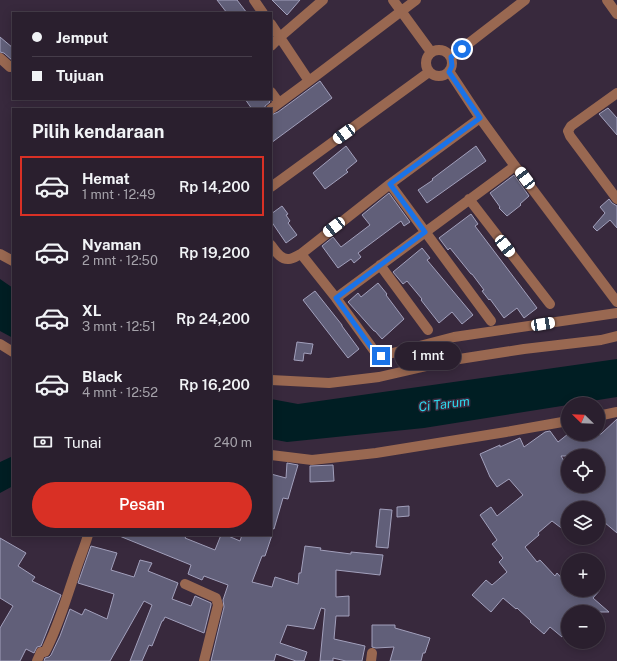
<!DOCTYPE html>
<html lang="id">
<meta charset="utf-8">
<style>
:root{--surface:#2a1f2e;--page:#322736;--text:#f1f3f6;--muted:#a5a2aa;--line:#463d4a;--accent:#d93025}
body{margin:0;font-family:"Public Sans",sans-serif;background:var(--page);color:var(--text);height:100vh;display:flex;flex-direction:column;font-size:15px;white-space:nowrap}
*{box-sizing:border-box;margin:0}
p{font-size:13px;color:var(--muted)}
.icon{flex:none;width:22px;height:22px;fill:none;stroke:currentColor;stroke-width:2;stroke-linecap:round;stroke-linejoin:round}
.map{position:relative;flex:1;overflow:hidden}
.sheet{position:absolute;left:12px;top:108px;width:260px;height:428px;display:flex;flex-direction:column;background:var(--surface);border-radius:0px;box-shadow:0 2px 10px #0003,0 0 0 1px var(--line)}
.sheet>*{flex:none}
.hud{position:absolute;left:12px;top:12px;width:260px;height:88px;border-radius:0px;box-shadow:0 2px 10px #0003,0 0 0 1px var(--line);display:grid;align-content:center;height:88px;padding:0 20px;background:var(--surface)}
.needle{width:26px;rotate:293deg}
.tools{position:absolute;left:561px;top:397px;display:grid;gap:8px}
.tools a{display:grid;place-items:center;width:44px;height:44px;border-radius:50%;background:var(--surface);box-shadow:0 2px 10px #0003,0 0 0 1px var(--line);font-size:20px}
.end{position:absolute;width:18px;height:18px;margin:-9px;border:5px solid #1a73e8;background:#fff;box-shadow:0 0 0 2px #fff}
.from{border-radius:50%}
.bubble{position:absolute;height:28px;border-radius:14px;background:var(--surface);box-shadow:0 2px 10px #0003,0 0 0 1px var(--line);font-size:13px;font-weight:600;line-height:28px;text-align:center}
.car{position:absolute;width:12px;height:24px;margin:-12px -6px;border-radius:5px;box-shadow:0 0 3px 1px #0007;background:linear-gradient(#fff 24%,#345 0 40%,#fff 0 76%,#345 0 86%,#fff 0)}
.hud b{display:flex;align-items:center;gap:14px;height:38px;font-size:15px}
.hud b+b{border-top:1px solid var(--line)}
.hud i{width:10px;height:10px;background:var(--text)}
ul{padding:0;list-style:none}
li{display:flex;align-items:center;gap:12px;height:60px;margin:0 8px 6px;padding:0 12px;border:2px solid transparent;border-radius:0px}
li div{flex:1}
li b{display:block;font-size:15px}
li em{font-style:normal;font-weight:600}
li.current{border-color:var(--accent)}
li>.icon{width:36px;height:36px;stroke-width:1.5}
h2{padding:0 20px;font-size:18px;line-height:48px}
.pay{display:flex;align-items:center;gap:10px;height:44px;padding:0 20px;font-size:15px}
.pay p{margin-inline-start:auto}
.cta{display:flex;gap:8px;margin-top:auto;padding:8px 20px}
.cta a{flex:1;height:46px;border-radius:24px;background:var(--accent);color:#fff;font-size:16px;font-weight:600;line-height:46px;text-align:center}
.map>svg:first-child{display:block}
.water{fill:#001e23}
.building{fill:#615f79;stroke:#a2a0bc;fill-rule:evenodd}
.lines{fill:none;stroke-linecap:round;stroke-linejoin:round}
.minor{stroke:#996851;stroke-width:10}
.route{stroke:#1a73e8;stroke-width:5}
.labels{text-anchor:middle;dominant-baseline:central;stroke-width:3;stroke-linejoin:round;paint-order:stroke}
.water-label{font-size:13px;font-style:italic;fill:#2cd7ec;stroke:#38293d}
</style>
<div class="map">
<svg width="617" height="661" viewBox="0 0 617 661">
<rect width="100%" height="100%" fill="#38293d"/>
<path class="water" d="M0,279l13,9v50l-13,-7z
M617,359v38l-44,7h-5v1l-144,23 -137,14 -16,-3v-40l27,5z
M13,456v30l-13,7v-31z"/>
<path class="building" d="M217,0h20l10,13h-20z
M272,0h28l-13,15z
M0,37l13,11v13l-9,-8 -4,-1z
M320,81l12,17 -61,45v-28l7,-3z
M245,99h23l2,3 -5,4v3h-13z
M608,108l9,10v17l-18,-21z
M346,146l11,15 -11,9 2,2 -23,17 -12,-16z
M476,146l10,15 -59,42 -9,-13 15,-10 -1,-1z
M514,175l15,21 -9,8 1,1 -14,11 -8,-8 1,-1 -10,-14z
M389,193l21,29 -6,4 -3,-5 -43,32 3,4 -7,6 -3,-4 -13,9 -16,-22 11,-9 8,10 29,-22 -8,-10z
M609,199l3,4 5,3v22l-7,-8 -13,11 -4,-4 12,-14 -5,-6z
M282,206l6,8 -2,1 4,6 -2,2 9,12 -11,8 -15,-22v-7z
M471,214l7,10 -3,2 62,82 -13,10 -7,-10 -13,10 -14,-19 -1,1 -7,-9 2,-1 -12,-16h-1l-21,-26 -2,2 -9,-12z
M422,248l8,10 -3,2 46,55 -11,9 -10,-12 -13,11 -18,-23 1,-1 -15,-18 -4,3 -10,-12z
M378,283l9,11 -1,1 18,24 -22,20 -7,-8h-1l-17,-19 -9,-10 10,-9 3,4z
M315,291l27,34v1l17,23 -11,9 -45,-58z
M297,342l16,2 -2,10 -7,-1 -1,8 -9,-1z
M617,419v114l-19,-16v-9h-30v25l-16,-12 -14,12 1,2 -14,12 12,15 3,-2 15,16 2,-3 11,12v5h32l-7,8 16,14h-41v19l-6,6 -12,-10 -6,7 -14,-12 1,-1 -14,-13 -1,1 -13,-11 -12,14 -19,-17 14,-15 6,5 15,-13 -8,-10 4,-4 -11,-14 5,-4 -17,-25 11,-8 6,9 26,-21 -14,-16 -12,8 -7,-10 -10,-23 20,-9v2l20,-9 4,9 21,-15 5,-1 8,11 10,-8h33zM561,456h37v30h-30v-19z
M287,463l11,2 -10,34 -5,-1 -9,31 -3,-1v-54l15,4z
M333,465l1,16 -24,1v-16z
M409,506v10l-12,1v-10z
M380,509l12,1 -4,38 -12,-1z
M117,535h70l-2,3 30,12 6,-15h5l14,6 2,-6h30l-7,21h-3l-10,26 20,5 3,-10 23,7 1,-11h2l4,-27 16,2 -1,2 31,4v-2l32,3 -3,20 -44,-5v27l13,-1v20h-13l-2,23 31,7 -3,15h-16l-13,-3v3h-13l5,-52 -4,-1 -7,21 -27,-4 -7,18 27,9 -3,9h-8l-20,-7 -2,7h-63l13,-54 -1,-7 5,-15 -24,-9 -2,4 -14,-6 3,-9z
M0,538l26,15 -8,13 17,11 -3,4 29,14 -10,26 -10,25 -4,1 -3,6 -8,-4 -6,12h-20v-33l13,-22 -13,-8z
M91,546l26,7 -6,17 23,7 6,-17 12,3 -4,8 30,12 -6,16 19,7 4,-10 16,7v2l-7,28 -39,-16 -2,4h-1l-10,25 -3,-1 -7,16h-12l22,-56 -8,-4 -34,60h-66l1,-3 4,-1 2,-2 9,-19 10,-27 12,6 3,-6 22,10 7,-25 -36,-11z
M372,625h23v3l35,10 -5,15h-2l-2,8h-31l4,-14 -18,1 -4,-1z"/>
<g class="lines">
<path class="minor" d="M254,0l9,13
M393,0l38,52
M607,0l10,14
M271,24l38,57 -38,28
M271,46l9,-9 43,-37
M426 63a13 13 0 1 1 26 0a13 13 0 1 1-26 0Z
M451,57l74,-57
M0,58l10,9
M309,81l107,-81
M271,92l8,11
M617,93l-46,33 -3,5 2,5 47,63
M480,118l-90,66 -89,70 35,44 42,58h3l73,-19 163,-24
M515,166l102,136
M390,184l101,137
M271,187l158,-115
M469,199l81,105
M271,245c4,5 9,15 18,14 4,0 9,-4 12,-5
M0,254l13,7
M380,265l48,65
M336,298l179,-132 -35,-48 -31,-47
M0,344l13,8
M271,380l58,3 50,-6 74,-17 71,-11 77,-9 16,-4
M598,416l19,-4
M271,455l41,5 64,-7 130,-21 62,-11
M185,584l31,14 2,7 -14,56
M37,661l4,-9h4c13,-25 20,-50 29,-76 4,-14 10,-27 14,-41
M371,661l1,-8"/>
</g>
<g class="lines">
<path class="route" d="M381,356h-3l-2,-2 -40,-56 89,-66 -35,-48 90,-66 -31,-46 3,-6 -1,-9 11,-8"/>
</g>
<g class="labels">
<g class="water-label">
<text transform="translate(444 404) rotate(-7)">Ci Tarum</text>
</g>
</g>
</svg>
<div class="tools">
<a><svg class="needle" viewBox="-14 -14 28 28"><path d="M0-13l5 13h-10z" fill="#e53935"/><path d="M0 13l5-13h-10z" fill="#a5a2aa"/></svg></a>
<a><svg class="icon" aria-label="locate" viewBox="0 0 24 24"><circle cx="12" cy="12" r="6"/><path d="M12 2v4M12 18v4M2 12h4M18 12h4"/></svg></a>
<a><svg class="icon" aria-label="layers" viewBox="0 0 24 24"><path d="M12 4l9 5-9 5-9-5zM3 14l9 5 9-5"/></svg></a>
<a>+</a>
<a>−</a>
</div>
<i class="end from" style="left:462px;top:49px"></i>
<i class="end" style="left:381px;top:356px"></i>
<div class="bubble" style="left:395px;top:342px;width:66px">1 mnt</div>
<i class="car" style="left:344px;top:134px;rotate:234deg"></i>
<i class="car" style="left:525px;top:178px;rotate:323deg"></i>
<i class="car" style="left:334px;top:227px;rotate:232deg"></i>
<i class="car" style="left:505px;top:246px;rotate:142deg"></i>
<i class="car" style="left:543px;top:324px;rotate:81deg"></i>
<div class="hud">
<b><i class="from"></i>Jemput</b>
<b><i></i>Tujuan</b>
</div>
<section class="sheet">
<h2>Pilih kendaraan</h2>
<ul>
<li class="current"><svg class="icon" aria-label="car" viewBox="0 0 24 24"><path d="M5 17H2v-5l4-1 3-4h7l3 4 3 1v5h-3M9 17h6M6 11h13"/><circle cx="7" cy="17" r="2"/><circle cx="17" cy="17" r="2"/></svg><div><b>Hemat</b><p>1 mnt · 12:49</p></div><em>Rp 14,200</em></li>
<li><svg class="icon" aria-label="car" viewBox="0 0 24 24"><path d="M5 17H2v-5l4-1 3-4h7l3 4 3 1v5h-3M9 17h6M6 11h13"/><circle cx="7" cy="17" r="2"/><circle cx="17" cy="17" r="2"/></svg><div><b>Nyaman</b><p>2 mnt · 12:50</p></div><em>Rp 19,200</em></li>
<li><svg class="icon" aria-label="car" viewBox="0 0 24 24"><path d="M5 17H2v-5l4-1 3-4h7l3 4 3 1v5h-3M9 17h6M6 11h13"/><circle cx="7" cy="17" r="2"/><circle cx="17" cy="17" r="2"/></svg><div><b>XL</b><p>3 mnt · 12:51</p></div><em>Rp 24,200</em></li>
<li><svg class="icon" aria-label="car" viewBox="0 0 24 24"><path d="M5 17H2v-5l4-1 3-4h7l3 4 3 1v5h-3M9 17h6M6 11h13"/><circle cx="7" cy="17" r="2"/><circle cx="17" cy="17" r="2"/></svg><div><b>Black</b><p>4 mnt · 12:52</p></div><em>Rp 16,200</em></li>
</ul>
<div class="pay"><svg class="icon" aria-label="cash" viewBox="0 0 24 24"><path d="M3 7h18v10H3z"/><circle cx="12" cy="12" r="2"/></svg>Tunai<p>240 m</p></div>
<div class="cta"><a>Pesan</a></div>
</section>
</div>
